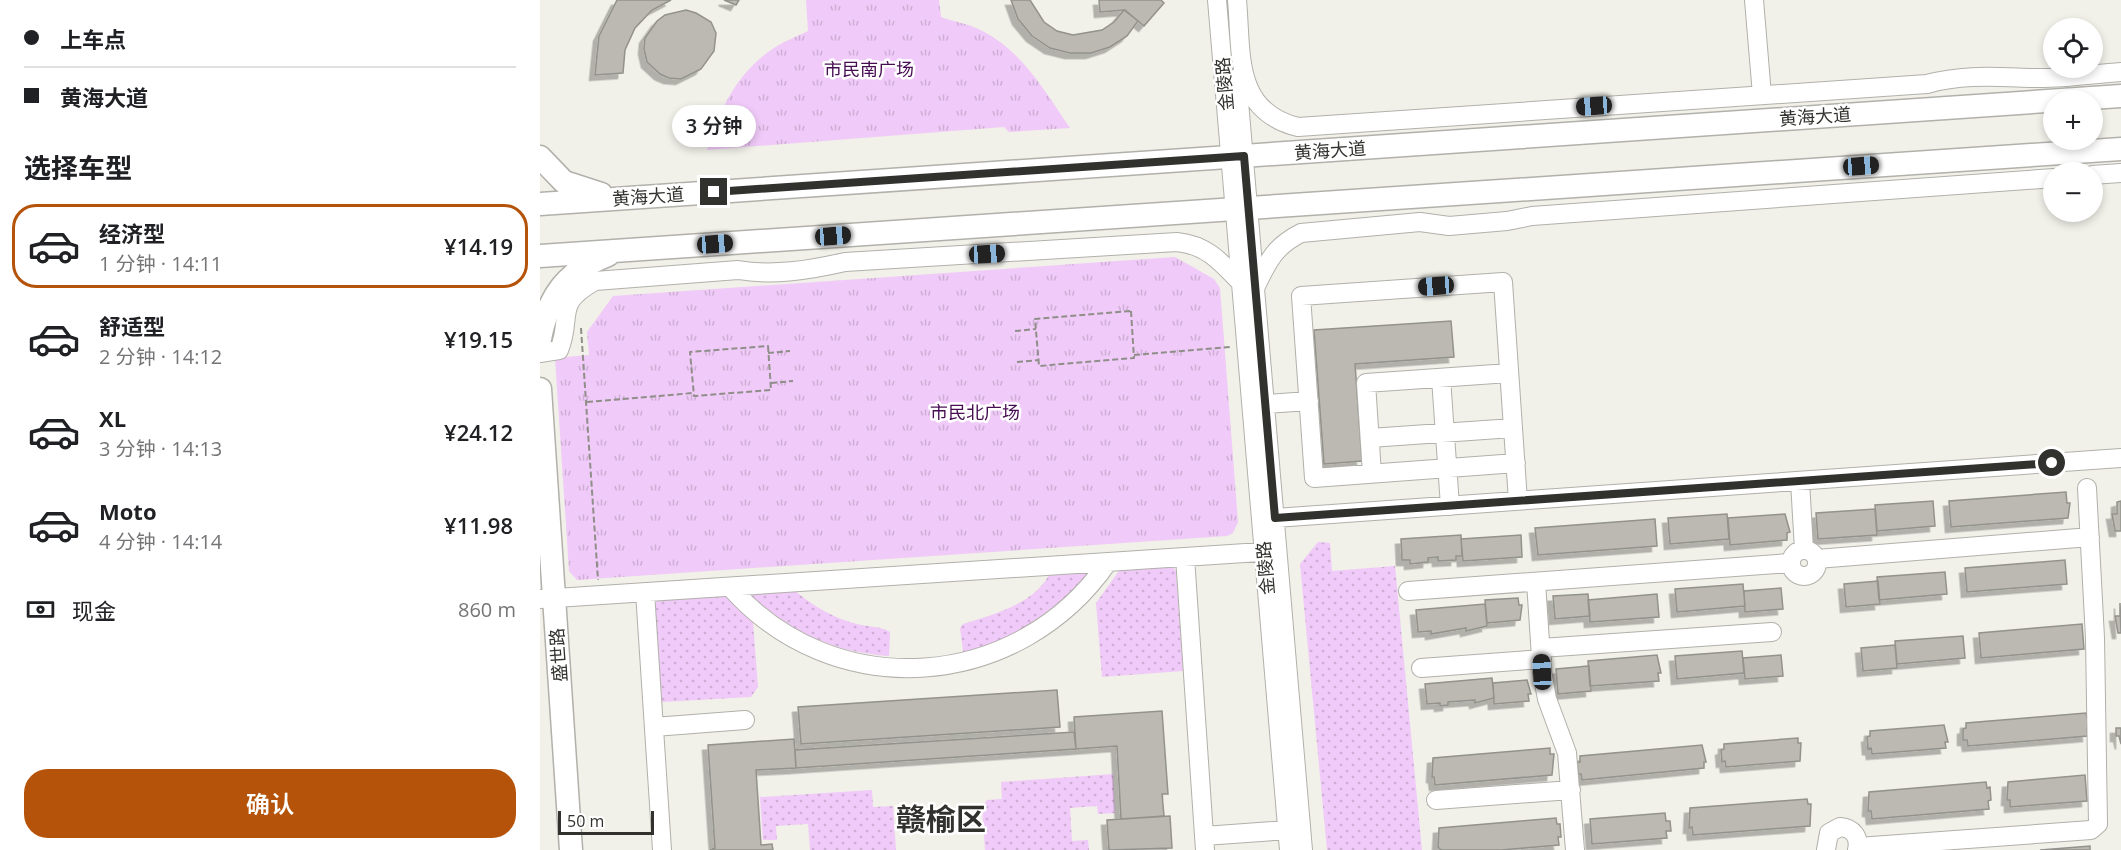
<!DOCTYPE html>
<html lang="zh">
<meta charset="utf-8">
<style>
:root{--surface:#fff;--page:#f2f2f2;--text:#202124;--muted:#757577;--line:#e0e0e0;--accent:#b45309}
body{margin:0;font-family:"Open Sans","Noto Sans SC",sans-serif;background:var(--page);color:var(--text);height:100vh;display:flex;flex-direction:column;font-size:22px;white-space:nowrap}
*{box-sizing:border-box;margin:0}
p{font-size:20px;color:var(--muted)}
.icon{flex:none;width:33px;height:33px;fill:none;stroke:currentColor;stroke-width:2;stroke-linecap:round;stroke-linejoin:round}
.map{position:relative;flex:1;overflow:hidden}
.drawer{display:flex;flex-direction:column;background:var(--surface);width:540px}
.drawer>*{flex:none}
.banner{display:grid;align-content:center;height:132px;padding:0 24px;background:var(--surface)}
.fabs{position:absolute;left:1503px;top:18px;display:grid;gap:12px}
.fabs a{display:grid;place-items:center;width:60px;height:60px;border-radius:50%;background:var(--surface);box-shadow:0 3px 9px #0003;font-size:30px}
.scale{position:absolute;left:18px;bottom:15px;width:96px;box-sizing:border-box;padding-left:6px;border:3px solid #31312e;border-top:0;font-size:16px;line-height:21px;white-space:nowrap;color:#31312e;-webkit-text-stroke:4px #fff;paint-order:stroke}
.end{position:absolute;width:27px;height:27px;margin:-14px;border:8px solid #31312e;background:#fff;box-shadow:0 0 0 3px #fff}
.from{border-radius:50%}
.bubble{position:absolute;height:42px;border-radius:21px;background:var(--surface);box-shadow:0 3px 9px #0003;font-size:20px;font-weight:600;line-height:42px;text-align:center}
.car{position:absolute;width:18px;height:36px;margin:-18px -9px;border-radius:8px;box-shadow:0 0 4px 2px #0007;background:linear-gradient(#222 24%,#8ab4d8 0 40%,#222 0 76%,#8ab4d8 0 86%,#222 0)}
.banner b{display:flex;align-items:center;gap:21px;height:57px;font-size:22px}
.banner b+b{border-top:2px solid var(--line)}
.banner i{width:15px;height:15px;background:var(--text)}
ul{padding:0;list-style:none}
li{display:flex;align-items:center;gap:18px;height:84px;margin:0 12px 9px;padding:0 12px;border:3px solid transparent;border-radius:24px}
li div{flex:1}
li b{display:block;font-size:22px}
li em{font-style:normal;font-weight:600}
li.selected{border-color:var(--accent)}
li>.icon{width:54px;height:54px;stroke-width:1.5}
h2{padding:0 24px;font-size:27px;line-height:72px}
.pay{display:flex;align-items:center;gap:15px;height:66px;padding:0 24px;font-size:22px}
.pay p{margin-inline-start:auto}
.action{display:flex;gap:12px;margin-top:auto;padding:12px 24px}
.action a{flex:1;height:69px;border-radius:24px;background:var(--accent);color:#fff;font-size:24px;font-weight:600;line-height:69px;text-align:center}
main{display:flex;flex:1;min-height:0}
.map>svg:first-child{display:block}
.grass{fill:url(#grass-dots)}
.park{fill:url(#park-tufts)}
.building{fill:#bbb9b2;stroke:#93928c;stroke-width:1.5;filter:url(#shadow)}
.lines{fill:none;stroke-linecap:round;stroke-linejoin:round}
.minor-casing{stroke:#b2b0aa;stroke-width:20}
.major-casing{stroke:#b2b0aa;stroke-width:25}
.path{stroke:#8f8e89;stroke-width:2;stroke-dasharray:6 3;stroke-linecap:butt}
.minor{stroke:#fff;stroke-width:18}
.major{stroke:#fff;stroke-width:22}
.route{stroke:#31312e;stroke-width:8}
.labels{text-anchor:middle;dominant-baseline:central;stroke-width:5;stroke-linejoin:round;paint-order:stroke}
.park-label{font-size:18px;fill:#470d53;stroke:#fff}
.street-label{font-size:18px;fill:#31312e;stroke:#fff}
.town-label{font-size:30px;font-weight:bold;fill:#31312e;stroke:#fff}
</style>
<main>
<section class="drawer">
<div class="banner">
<b><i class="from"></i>上车点</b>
<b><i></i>黄海大道</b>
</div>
<h2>选择车型</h2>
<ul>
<li class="selected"><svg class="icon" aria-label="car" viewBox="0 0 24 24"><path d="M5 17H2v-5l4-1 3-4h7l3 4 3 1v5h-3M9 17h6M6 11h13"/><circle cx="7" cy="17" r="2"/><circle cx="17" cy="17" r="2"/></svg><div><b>经济型</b><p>1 分钟 · 14:11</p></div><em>¥14.19</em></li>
<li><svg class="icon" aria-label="car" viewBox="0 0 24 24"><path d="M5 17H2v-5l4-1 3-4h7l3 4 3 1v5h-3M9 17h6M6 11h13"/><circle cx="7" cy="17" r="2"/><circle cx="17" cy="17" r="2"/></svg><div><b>舒适型</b><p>2 分钟 · 14:12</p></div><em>¥19.15</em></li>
<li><svg class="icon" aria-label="car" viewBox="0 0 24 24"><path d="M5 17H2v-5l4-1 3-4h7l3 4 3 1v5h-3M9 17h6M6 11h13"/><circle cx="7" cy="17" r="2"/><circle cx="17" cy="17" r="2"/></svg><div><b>XL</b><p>3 分钟 · 14:13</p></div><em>¥24.12</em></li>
<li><svg class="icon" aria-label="car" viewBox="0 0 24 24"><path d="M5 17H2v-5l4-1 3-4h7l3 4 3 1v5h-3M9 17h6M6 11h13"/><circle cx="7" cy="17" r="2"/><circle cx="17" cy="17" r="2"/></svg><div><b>Moto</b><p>4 分钟 · 14:14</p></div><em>¥11.98</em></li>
</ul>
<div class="pay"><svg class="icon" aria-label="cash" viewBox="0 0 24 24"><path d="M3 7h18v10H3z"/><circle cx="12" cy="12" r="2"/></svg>现金<p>860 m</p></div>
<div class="action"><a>确认</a></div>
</section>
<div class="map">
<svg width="1581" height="850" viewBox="0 0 1581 850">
<defs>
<pattern id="grass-dots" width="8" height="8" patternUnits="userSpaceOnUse" patternTransform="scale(1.5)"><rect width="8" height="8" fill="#f0caf8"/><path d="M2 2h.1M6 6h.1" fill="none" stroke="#ceaed5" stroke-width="1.8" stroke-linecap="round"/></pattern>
<pattern id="park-tufts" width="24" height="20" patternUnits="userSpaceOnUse" patternTransform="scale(1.5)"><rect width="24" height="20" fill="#f0caf8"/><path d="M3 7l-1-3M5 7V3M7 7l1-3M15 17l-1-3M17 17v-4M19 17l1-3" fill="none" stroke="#ceaed5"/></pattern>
<filter id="shadow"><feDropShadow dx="-5.5" dy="5.5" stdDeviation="0" flood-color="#0004"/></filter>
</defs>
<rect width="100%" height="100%" fill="#f1f0e9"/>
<path class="grass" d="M778,542l12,1 2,28 63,-5 27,284h-95l-27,-286z
M631,565l5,6 7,100 -81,6 -6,-74 25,-35z
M550,570l2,8 -78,58 -50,17 -1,-2 -3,-23 3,-4c30,-9 73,-21 87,-51z
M254,590c19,16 39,28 63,34 11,3 24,2 33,8l-1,24c-58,-4 -95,-24 -139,-60l3,-3z
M185,594l28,28 5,65 -7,10 -89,5 -9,-97 7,-6z
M573,774l2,39 -17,1 -1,-8 -27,2 2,33 16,-1 1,10h-104l-3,-43 5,-7 15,-1 -1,-17z
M332,790l1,17 20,-1 3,44h-86l-2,-26 -32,2 1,14h-14l-3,-43z"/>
<path class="park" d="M266,0h133l2,17c11,4 24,6 35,11 44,19 68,62 94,100l-61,4 -5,-5 -297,23c12,-39 29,-76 64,-100 11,-8 25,-13 37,-19z
M635,257l39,22 6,9 18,234 -5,11 -6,3 -650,44 -8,-9 -14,-213 34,-3 -2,-23 26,-36z"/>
<path class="building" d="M77,0h54l-19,10 -17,18 -10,22 -2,23 -28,2 4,-39z
M184,0h15l-3,5z
M471,0h19l14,22 13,9 16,4 29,-5 12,-8 10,-12 14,11 -11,15 -17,11 -19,6h-21l-20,-5 -18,-12 -14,-17z
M559,0h62l3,3 -20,23 -19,-16 -25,2z
M146,10l10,3 15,9 5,11 -2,18 -13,18 -20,10 -12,-1 -9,-4 -13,-12 -3,-13 1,-11 12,-17 8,-6z
M911,321l3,36 -99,7 7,97 -38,3 -10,-134z
M1526,492l1,11h3l-2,15 -117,9 -2,-26z
M1393,501l2,25 -58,5 -2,-26z
M1581,501v30h-6l-3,-17h5v-12z
M1335,509l2,26 -59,4 -2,-26z
M1187,514l2,25 -59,5 -2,-26z
M1245,514l5,18 -3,1v7l-57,5 -2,-27z
M1115,519l2,27 -119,9 -3,-27z
M921,535l1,21h-6v4l-18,1v-4l-10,1v4l-18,2v-4h-8l-1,-21z
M981,535l1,22 -59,4 -2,-22z
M1525,560l2,24 -100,8 -2,-24z
M1405,572l2,22 -68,6 -2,-23z
M1338,581l2,23 -34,3 -2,-23z
M1203,584l2,22 -68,6 -2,-23z
M1241,588l2,21 -38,3 -1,-21z
M1048,594l2,22 -35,3 -2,-23z
M1117,594l2,23 -69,5 -2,-22z
M978,598l1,7h3l-2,15 -33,3 -2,-23z
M1580,603l1,30h-3l-3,-17h5z
M945,604l2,22 -21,5v-3l-35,6v-3l-13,1 -2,-22z
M1542,624l2,25 -103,9 -2,-25z
M1423,636l2,22 -68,6 -2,-23z
M1355,645l2,23 -34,3 -2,-23z
M1202,651l2,22 -67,6 -2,-23z
M1117,655l4,18h-3l1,8 -69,5 -2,-25z
M1241,655l2,21 -38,3 -2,-21z
M1049,666l2,25 -33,3 -2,-25z
M952,678l2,20 -19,5v-3l-27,2v3l-8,1v-3l-13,1 -2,-20z
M987,680l4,14h-3l1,7 -35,3 -1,-21z
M517,690l3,37 -259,17 -3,-37z
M622,711l6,83h-6l2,22 -43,3 -4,-73 -41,3 -2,-32z
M1546,713l1,5h3l1,11h-4l1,7 -120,10 -1,-6h-4v-11l3,-1v-5z
M1404,725l4,17h-3l1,6 -74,6 -1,-6 -3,1 -1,-12 3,-1v-5z
M1576,728h5v16l-2,-8h-3z
M534,732l2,17 -280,19 -1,-18z
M1258,738v5h3l-1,18 -74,6 -1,-6 -3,1 -1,-12 3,-1v-5z
M254,739l2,29 -40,2 5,75 11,-1 1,6h-63l5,-2 -7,-103z
M1162,745l4,17h-2v6l-122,12 -1,-6h-3l-1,-12h3v-6z
M1010,748v6h4l-2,21 -117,10 -1,-8h-2l1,-19z
M1545,775l2,26 -77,6v-7h-3l1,-18z
M1446,782l1,6 3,-1 1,13 -3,1 1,8 -117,10 -1,-8h-3l1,-19z
M1267,799l1,5h3l-1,22 -117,9 -1,-8 -3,1 1,-20z
M1125,813l1,8h4l1,10h-5l1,7 -75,6 -2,-25z
M630,816l2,32 -63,2 -2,-30z
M1016,818l1,6h3l1,13h-3l1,8 -58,5h-60l-3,-3 1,-19z
M1550,846v4h-50z"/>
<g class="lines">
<defs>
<path id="minor" d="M677,0l72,850
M697,0c5,53 -4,111 61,127l629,-43c36,-10 69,-7 106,-6 29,1 59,-4 88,-6
M1214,0l8,95
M697,78l66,772
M1552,175l29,-2
M716,286c12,-25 19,-40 45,-53l119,-11 29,4 58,-5 25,-5 522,-38
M0,353l19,-3c14,-33 -6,-46 36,-69l143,-11c35,6 72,0 107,-8l332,-20c30,3 44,20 64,41
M901,378l9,128
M725,404l44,-3
M830,438l143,-10
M976,463l-202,15 -13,-182 202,-14 15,219
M832,474l-6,-91 143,-10
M1260,481l4,69
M735,518l846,-60
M1251 563a13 13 0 1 1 26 0a13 13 0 1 1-26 0Z
M645,557l20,293
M1277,559l273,-22
M996,582l6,90 5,27 20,54 8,97
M190,587c105,119 289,104 378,-25
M868,591l382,-28
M105,592l17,258
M0,599l735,-48
M1001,648l231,-16
M881,668l121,-9
M114,727l91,-7
M896,800l135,-10
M664,836l84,-6
M1318,847l233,-17 7,-6 -3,-186 -8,-150
M1286,850l3,-17 11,-6c13,1 20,10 17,23"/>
<path id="major" d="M0,157l24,25 37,12
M0,204l1581,-108
M0,256l1581,-107
M0,339c8,-43 27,-68 68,-84
M0,389l31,461"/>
</defs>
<use href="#minor" class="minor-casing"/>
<use href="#major" class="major-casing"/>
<path class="path" d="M591,311l3,47 -95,8 -4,-47z
M41,328l17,252
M475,331l21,-2
M228,346l3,44 -77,6 -4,-44z
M228,353l22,-2
M594,355l96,-8
M477,362l22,-2
M231,383l22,-2
M47,402l106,-9"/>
<use href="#minor" class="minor"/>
<use href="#major" class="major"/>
</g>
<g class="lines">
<path class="route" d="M174,192l530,-36 31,362 777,-55"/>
</g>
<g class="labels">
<g class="park-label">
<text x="329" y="69">市民南广场</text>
<text x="435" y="412">市民北广场</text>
</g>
<g class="street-label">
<text transform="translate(684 84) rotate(-95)">金陵路</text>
<text transform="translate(1275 116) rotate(-4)">黄海大道</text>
<text transform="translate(790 150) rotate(-4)">黄海大道</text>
<text transform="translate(108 196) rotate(-4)">黄海大道</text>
<text transform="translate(725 568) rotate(-95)">金陵路</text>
<text transform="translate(18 655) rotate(-94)">盛世路</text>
</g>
<g class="town-label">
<text x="401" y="818">赣榆区</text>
</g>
</g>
</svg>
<div class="fabs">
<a><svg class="icon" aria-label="locate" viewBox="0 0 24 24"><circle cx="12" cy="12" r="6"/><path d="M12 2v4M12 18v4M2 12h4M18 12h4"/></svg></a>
<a>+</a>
<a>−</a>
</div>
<div class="scale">50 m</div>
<i class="end from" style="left:1512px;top:463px"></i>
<i class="end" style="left:174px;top:192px"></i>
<div class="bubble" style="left:132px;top:105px;width:84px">3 分钟</div>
<i class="car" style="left:1054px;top:106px;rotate:266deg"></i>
<i class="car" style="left:1321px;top:166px;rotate:86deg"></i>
<i class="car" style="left:293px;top:236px;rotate:86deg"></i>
<i class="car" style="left:175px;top:244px;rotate:86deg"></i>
<i class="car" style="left:447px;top:254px;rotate:87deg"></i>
<i class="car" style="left:896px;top:286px;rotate:266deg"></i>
<i class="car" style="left:1002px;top:672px;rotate:357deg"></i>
</div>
</main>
